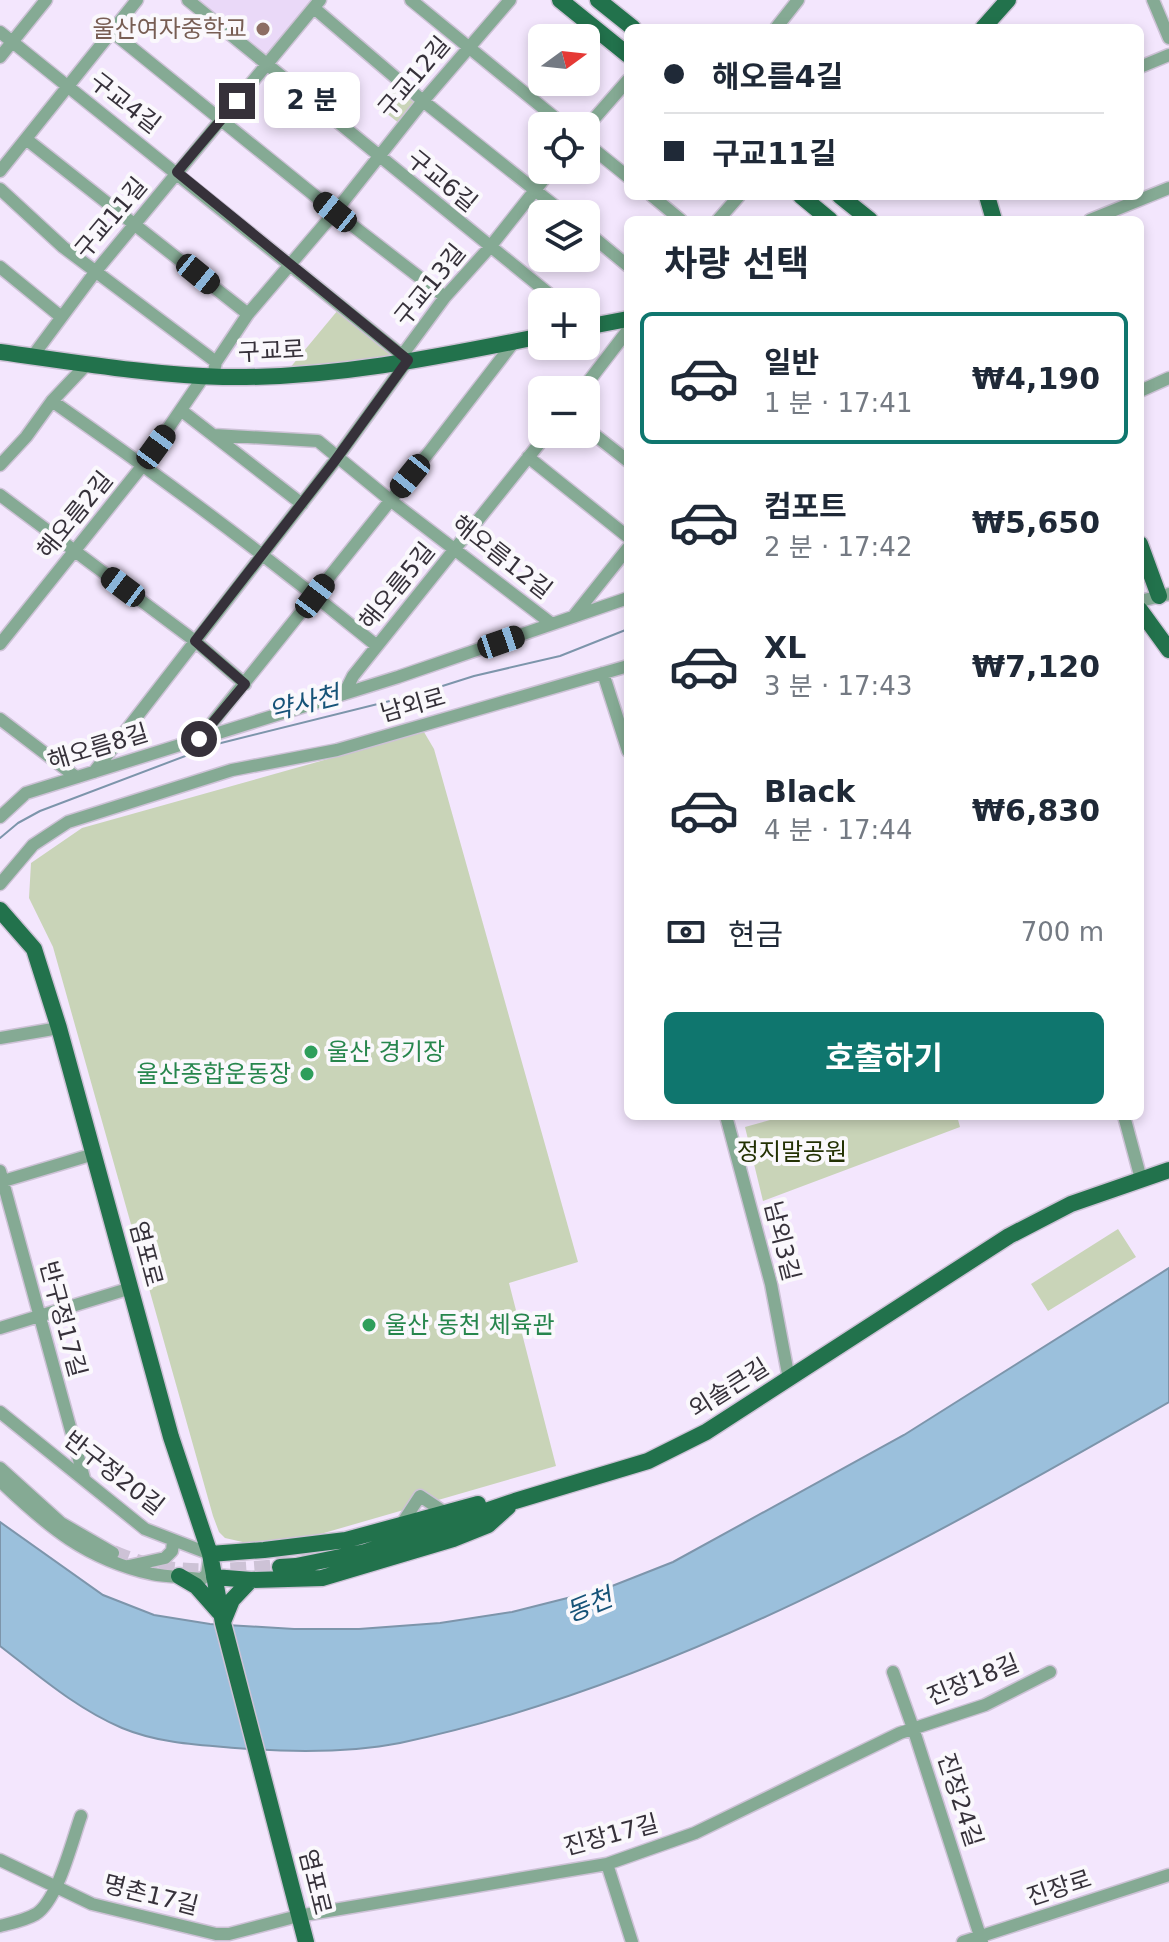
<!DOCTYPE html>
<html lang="ko">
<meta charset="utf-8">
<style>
:root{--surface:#fff;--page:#f6f6f7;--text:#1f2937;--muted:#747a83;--line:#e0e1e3;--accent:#0f766e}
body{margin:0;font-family:"DejaVu Sans","Noto Sans KR",sans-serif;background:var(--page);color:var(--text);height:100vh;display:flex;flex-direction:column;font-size:30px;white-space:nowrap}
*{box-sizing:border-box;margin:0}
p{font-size:26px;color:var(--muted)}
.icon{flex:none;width:44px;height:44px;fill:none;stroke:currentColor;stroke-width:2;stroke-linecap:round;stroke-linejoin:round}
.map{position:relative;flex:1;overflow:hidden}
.details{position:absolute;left:624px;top:216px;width:520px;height:904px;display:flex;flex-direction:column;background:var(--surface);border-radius:12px;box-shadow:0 4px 12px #0003}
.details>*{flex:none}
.banner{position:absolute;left:624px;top:24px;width:520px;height:176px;border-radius:12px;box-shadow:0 4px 12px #0003;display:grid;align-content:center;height:176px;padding:0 40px;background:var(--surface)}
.needle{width:52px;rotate:75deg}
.fabs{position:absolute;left:528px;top:24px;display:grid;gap:16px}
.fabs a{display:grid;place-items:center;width:72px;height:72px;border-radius:12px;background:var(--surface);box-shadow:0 4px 12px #0003;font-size:40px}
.end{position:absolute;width:36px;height:36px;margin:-18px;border:10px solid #36313a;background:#fff;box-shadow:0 0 0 4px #fff}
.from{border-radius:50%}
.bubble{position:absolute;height:56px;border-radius:12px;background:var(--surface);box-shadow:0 4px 12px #0003;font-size:26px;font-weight:700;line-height:56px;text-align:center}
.car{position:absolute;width:24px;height:48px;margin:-24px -12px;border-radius:10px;box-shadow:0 0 6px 2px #0007;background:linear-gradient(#222 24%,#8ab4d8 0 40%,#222 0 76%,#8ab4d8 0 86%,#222 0)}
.banner b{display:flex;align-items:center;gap:28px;height:76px;font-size:30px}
.banner b+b{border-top:2px solid var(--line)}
.banner i{width:20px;height:20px;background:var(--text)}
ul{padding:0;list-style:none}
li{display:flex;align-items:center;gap:24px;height:132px;margin:0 16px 12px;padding:0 24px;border:4px solid transparent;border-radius:12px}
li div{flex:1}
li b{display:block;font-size:30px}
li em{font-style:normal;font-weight:700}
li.active{border-color:var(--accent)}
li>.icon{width:72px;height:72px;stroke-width:1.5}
h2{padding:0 40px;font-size:36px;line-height:96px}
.pay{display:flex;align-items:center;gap:20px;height:88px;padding:0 40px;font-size:30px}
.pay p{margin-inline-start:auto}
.action{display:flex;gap:16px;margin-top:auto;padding:16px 40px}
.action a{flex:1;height:92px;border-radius:12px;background:var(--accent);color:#fff;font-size:32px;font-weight:700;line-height:92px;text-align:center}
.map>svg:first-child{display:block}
.built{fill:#ead9f8}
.green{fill:#c9d4b8}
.water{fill:#9bc0dc;stroke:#7d95ab;stroke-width:2}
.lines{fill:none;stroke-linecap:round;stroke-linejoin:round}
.stream{stroke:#7d95ab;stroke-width:2}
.major-tunnel{stroke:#cdc2d6;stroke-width:16;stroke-dasharray:16 8;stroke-linecap:butt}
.minor-casing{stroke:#cdc2d6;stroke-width:15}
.major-casing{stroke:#cdc2d6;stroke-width:19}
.minor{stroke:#85aa94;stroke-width:12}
.major{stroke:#22724c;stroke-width:16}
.route{stroke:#36313a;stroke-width:10}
.education-dot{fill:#8d6e63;stroke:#faf8fc;stroke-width:3}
.leisure-dot{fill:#2e9e5b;stroke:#faf8fc;stroke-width:3}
.labels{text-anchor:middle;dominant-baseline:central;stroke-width:8;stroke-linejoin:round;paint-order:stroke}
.education-label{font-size:24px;fill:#785e54;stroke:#faf8fc;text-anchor:end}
.street-label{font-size:24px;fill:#36313a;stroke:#faf8fc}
.leisure-label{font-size:24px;fill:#27864d;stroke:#faf8fc;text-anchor:start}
.park-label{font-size:24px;fill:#233103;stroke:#faf8fc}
.water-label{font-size:26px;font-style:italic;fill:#165378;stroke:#faf8fc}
</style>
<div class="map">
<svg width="1169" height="1942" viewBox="0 0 1169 1942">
<rect width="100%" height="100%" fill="#f3e6fd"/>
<path class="built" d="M198,0h117l-46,57z"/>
<path class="green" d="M394,83l22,20 -16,21 -24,-19z
M338,310l63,46 -112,13z
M424,732l10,17 144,513 -69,21 47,183 -239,69 -52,9 -18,-1 -22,-5 -6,-6 -6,-16 -160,-569 -24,-49 2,-35 51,-35z
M784,1116h173l3,11 -197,74 -18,-74z
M1118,1229l18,28 -88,54 -17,-27z"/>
<path class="water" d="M1169,1268v134c-238,136 -498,284 -769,341 -51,10 -113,9 -165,5 -38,-3 -77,-5 -113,-20 -45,-19 -83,-52 -122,-82v-124l103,73 51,20 56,9 84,5h65l81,-6 72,-11 95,-24 66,-26 231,-127z"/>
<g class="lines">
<path class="stream" d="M0,838l18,-15 22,-12 177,-67 197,-49 60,-19 86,-20 68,-27"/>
<path class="major-tunnel" d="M113,1553c13,5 27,11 42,14 41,8 84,3 125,0"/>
<defs>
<path id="minor" d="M188,0l371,302
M411,0l154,126
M1153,0l16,38
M314,8l109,93 142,113
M776,28l22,-28
M111,31l224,181 110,85
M0,32l408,328 -74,102 -240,310
M0,57l46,-57
M1140,67l29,-12
M586,128l42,-48
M26,139l222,175
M586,143l42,34
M0,171l137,-171
M0,189l63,58 153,115
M652,196l29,24
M718,220l21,-24
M1090,220l79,-32
M586,231l42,35
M0,267l60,49
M403,354l42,-57 45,-50 61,-77
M32,357l64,-86 224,-271
M213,376l3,-14 32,-48 87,-102 88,-111 87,-101
M582,390l46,-60
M1140,391l29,-13
M52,401c111,77 220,159 325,245
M182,411l120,93
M586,428l42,33
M214,435l104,6 72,59 162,124
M528,457l100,80
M0,465l26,-28 26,-36 36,-38
M0,495l195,146 50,43
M1140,601l29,-7
M573,617l55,-69
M0,644l143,-179 61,-89
M603,673l25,78
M344,694l9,-18 194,-242
M0,719l76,58
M201,737l229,-286 84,-109
M0,817l26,-24 372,-116 230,-79
M0,884l33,-39 35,-23 164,-52 105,-20 291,-84
M0,1038l59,-10
M726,1116l45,168 18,95
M1124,1116l17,63
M0,1171l84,307
M0,1182l94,-28
M0,1328l131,-40
M0,1412l145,117 65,25 -3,20 -5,5c-16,-2 -34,-2 -50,-5 -66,-15 -104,-47 -152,-93
M0,1468l61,55 52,30
M401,1525l19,-29 24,16
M129,1566l36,-8 7,-7 1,-10
M893,1672l20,56 69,214
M0,1860l92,44 124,30h13l69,-18 309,-52 88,-31 205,-100 85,-28 65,-33
M607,1864l25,78
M0,1926c12,-3 26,-6 36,-12 22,-14 36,-73 45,-98
M963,1942l206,-67"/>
<path id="major" d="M560,0l68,55
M598,0l35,28
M983,28l25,-28
M801,196l29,24
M840,196l30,24
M987,196l7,24
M586,327l42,-8
M0,352c73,10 150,23 223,25 107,2 215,-20 319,-41
M1140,544l19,52
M1140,610l29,40
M0,910l34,39 25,79 112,409 39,117 13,69 83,319
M210,1554l54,-4 82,-10 132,-36
M280,1567l16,-1 69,-14 150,-51 133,-40 58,-29 303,-196 62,-32 98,-34
M179,1576l17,10 23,26
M214,1577l37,3
M223,1622l9,-22 19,-20 71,-2 131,-39 35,-14 20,-18"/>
</defs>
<use href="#minor" class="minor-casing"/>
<use href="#major" class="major-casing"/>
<use href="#minor" class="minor"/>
<use href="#major" class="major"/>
</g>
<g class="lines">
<path class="route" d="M199,739l46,-55 -50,-43 139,-179 74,-102 -231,-188 60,-71"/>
</g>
<circle class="education-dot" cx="263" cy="29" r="8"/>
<g class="leisure-dot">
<circle cx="311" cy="1052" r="8"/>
<circle cx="307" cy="1074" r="8"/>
<circle cx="369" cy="1325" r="8"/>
</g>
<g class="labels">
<g class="education-label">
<text x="247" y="29">울산여자중학교</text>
</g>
<g class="street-label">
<text transform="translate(414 77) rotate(-50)">구교12길</text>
<text transform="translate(125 103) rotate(38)">구교4길</text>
<text transform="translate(442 181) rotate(39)">구교6길</text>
<text transform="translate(111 218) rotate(-50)">구교11길</text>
<text transform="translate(430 285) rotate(-51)">구교13길</text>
<text transform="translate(271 351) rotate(-3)">구교로</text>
<text transform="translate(75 515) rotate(-51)">해오름2길</text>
<text transform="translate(502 557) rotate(38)">해오름12길</text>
<text transform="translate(397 586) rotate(-51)">해오름5길</text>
<text transform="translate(413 705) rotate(-16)">남외로</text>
<text transform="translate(98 747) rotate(-17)">해오름8길</text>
<text transform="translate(782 1241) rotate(76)">남외3길</text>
<text transform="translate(146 1254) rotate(75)">염포로</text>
<text transform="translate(63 1319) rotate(75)">반구정17길</text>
<text transform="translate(729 1388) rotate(-32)">외솔큰길</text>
<text transform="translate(114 1473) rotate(38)">반구정20길</text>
<text transform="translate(973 1680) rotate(-22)">진장18길</text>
<text transform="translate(960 1800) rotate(72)">진장24길</text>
<text transform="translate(611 1835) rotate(-15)">진장17길</text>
<text transform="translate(315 1882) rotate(76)">염포로</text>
<text transform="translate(1059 1888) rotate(-18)">진장로</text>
<text transform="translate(151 1895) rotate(14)">명촌17길</text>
</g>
<g class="leisure-label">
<text x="327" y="1052">울산 경기장</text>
<text x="291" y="1074" text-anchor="end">울산종합운동장</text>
<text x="385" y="1325">울산 동천 체육관</text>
</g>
<g class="park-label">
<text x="792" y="1152">정지말공원</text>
</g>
<g class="water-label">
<text transform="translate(304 703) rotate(-14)">약사천</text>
<text transform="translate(589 1605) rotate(-22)">동천</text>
</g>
</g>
</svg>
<div class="fabs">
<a><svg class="needle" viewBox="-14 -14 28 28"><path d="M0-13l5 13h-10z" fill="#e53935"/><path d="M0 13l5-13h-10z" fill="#747a83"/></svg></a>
<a><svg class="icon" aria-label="locate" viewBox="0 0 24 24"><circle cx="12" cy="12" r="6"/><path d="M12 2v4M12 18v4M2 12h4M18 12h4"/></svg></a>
<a><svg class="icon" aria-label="layers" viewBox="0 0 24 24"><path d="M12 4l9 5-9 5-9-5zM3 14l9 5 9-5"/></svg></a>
<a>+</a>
<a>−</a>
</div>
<i class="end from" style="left:199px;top:739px"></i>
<i class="end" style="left:237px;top:101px"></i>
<div class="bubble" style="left:264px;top:72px;width:96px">2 분</div>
<i class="car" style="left:335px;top:212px;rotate:309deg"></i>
<i class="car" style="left:198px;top:274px;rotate:129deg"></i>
<i class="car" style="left:156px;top:447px;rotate:36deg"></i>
<i class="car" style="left:410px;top:476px;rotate:219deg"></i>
<i class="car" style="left:123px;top:587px;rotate:307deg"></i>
<i class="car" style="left:315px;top:596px;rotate:37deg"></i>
<i class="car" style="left:501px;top:642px;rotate:71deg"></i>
<div class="banner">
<b><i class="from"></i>해오름4길</b>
<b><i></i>구교11길</b>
</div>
<section class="details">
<h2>차량 선택</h2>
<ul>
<li class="active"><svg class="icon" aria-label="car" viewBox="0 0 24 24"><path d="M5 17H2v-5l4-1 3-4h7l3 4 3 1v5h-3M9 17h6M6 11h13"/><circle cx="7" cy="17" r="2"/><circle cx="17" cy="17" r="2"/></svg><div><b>일반</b><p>1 분 · 17:41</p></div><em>₩4,190</em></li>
<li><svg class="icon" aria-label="car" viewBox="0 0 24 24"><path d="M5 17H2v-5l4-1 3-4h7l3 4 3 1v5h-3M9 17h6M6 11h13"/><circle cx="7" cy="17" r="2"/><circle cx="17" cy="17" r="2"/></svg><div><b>컴포트</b><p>2 분 · 17:42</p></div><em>₩5,650</em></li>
<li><svg class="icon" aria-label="car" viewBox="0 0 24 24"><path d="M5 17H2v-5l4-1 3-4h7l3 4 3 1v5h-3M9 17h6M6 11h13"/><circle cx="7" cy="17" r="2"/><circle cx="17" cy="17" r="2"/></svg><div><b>XL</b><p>3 분 · 17:43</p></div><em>₩7,120</em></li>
<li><svg class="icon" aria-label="car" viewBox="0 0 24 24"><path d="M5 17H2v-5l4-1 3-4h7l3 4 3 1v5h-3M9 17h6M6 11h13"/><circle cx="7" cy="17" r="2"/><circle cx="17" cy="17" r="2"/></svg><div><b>Black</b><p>4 분 · 17:44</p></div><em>₩6,830</em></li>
</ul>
<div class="pay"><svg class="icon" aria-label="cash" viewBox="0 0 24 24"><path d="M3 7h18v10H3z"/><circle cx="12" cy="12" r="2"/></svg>현금<p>700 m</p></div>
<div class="action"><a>호출하기</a></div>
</section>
</div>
